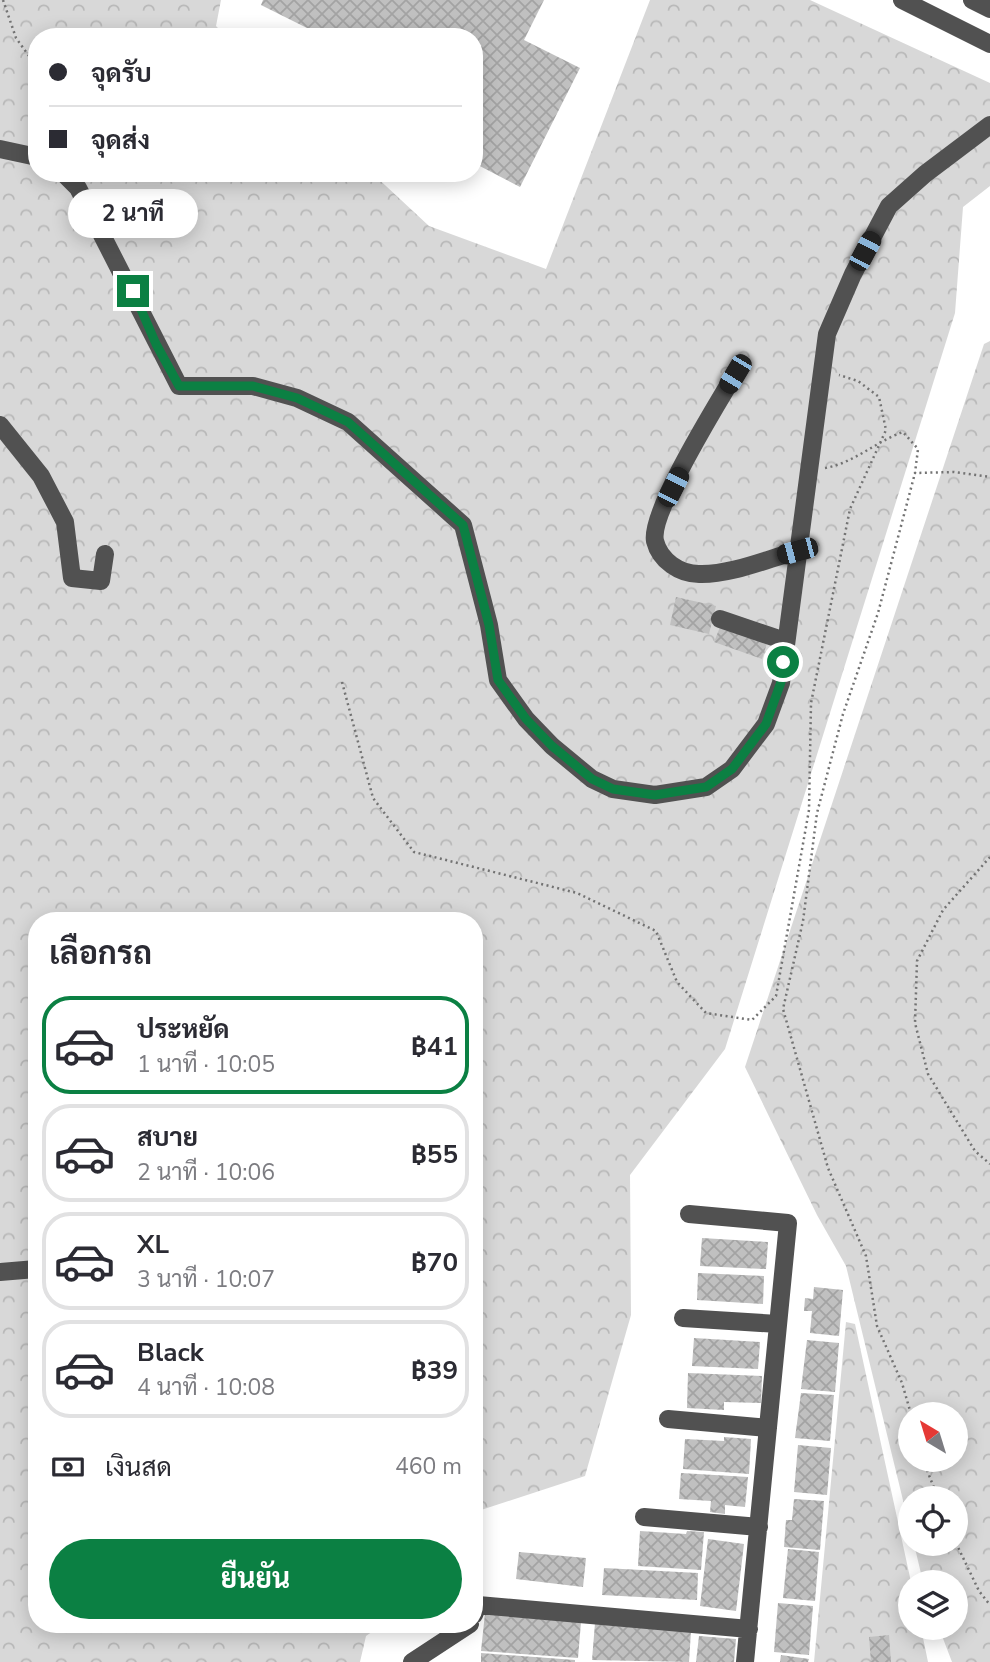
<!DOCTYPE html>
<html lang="th">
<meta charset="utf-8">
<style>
:root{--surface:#fff;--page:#f7f7f7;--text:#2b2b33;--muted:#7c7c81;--line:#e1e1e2;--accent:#0b8043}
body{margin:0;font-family:"Nunito Sans",Sarabun,sans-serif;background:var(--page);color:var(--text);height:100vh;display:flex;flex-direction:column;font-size:26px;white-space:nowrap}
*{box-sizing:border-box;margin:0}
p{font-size:23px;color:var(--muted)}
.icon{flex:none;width:38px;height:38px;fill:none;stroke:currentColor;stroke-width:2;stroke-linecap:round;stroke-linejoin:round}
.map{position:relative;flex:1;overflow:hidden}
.side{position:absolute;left:28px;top:912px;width:455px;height:721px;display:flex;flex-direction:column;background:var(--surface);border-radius:28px;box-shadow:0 4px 18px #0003}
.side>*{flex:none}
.hud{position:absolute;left:28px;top:28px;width:455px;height:154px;border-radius:28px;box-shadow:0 4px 18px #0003;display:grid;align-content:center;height:154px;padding:0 21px;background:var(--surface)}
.needle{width:46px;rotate:322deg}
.buttons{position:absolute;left:898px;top:1402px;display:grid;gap:14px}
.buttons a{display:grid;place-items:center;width:70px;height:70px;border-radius:50%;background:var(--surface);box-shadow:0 4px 18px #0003;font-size:35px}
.end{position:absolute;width:32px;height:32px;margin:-16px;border:9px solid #0b8043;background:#fff;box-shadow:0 0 0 4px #fff}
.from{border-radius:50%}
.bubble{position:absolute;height:49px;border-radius:24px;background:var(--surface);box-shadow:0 4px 18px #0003;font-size:23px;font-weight:700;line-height:49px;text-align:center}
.car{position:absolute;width:21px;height:42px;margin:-21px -10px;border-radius:9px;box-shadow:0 0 5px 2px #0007;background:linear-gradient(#222 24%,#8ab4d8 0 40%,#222 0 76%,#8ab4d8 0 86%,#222 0)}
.hud b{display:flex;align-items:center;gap:24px;height:66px;font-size:26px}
.hud b+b{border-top:2px solid var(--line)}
.hud i{width:18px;height:18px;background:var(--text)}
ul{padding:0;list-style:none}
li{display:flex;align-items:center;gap:21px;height:98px;margin:0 14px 10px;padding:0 7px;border:4px solid var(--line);border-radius:28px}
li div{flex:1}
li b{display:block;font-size:26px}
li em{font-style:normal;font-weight:700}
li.selected{border-color:var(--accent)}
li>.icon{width:63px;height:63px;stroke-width:1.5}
h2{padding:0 21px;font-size:32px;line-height:84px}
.pay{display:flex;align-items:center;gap:18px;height:77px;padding:0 21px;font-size:26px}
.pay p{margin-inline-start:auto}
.button{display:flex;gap:14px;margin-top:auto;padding:14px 21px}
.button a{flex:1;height:80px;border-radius:42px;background:var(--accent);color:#fff;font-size:28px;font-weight:700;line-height:80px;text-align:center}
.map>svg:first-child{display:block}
.forest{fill:url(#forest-crowns);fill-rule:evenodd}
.building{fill:url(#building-cross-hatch)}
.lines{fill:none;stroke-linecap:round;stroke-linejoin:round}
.path{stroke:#737373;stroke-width:2.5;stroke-dasharray:2 3.5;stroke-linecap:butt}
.minor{stroke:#515151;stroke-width:18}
.route{stroke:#0b8043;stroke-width:9}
</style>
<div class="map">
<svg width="990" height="1662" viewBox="0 0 990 1662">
<defs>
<pattern id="forest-crowns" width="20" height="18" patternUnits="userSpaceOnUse" patternTransform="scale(1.75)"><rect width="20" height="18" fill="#d8d8d8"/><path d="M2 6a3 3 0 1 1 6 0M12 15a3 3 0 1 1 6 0" fill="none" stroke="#b8b8b8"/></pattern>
<pattern id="building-cross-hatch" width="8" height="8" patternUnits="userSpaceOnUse" patternTransform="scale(1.75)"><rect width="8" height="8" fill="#c0c0c0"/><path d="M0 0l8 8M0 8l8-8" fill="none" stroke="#a3a3a3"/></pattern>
</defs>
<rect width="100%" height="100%" fill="#fff"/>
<path class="forest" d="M0,0h221l-5,26 11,11h-190v136h335l57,53 117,43 104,-269h160l180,83v103l-27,21 -8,106 -230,736 -95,126 1,140 -46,161 -104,34 -7,10v-600h-437v704h346l-17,12 -6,26h-360z
M990,341v1321h-38l-13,-34h17v-46h-33l-9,-38h42v-46h-46v31l-64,-263 -29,-51 -72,-148 239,-723zM956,1414v46h-46v-46z
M846,1322l9,2 56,258 -1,46h11l7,34h-114z"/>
<path class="building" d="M263,0h281l-20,40 56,28 -60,119 -46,-24v-126h-149l-64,-32z
M676,597l40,9 -7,28 -39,-9z
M720,627l47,16 -5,16 -48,-17z
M702,1238l66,4 -2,27 -66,-3z
M698,1273l66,3 -1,28 -66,-4z
M814,1287l29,3 -4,46 -29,-3 2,-22h-8l1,-13 8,1z
M694,1338l66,4 -2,27 -66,-3z
M807,1340l32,3 -4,49 -34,-3z
M688,1373l74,3 -1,27 -37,-1v8l-37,-2z
M801,1393l33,2 -4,46 -35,-3z
M724,1437l27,2 -2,35 -66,-5 2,-30 39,2z
M798,1445l33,3 -4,47 -33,-3z
M681,1473l67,4 -3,30 -20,-2v9l-15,-2 1,-11 -32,-2z
M794,1499l30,2 -4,49 -36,-3 2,-27h6z
M640,1531l46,3 1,-3 17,1 -3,38 -63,-4z
M708,1539l36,5 -8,67 -36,-5z
M788,1549l31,3 -4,49 -32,-3z
M519,1552l67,6 -3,29 -67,-8z
M604,1568l94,5 -1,27 -95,-5z
M778,1603l35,3 -4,49 -35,-3z
M485,1613l96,9 -3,36 -97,-7z
M595,1623l96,8 -2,31 -97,-2z
M889,1635l2,27h-20l-2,-25z
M699,1636l37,3 -2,23h-38z
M481,1653l94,7v2h-94z
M781,1655l28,4 -1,3h-28z"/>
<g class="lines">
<path class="path" d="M3,0l13,38 21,29
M825,468c29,-5 50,-26 78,-36l15,17 -3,24 39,-1 36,5
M342,682l31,116 41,54 163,41 79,38 21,51 29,31 46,7 24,-24 33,-186 2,-107 39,-194 36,-79 -7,-33 -21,-16 -19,-6
M990,857l-47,53 -26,51 -2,62 13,51 47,77 15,13
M911,1414l-9,-31 -25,-57 -11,-70 -38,-88 -45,-159 20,-88 14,-108 26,-99 35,-101 37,-140
M923,1460l15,38
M956,1543l23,48 11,14"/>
<path class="minor" d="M902,0l88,44
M972,0l18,9
M0,149l37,8
M63,173l15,15 101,198h74l44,12 51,24 115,103 26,100 9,55 28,39 26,27 40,33 21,10 42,6 51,-8 26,-18 34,-45 15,-41 46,-349 26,-60 36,-68 36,-32 65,-49
M735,374c-17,29 -86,139 -80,167 5,20 25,33 44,33 32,1 68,-15 98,-23
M0,425l41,51 24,46 7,56 29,3 4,-27
M720,619l65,22
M689,1214l99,9 -43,439
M0,1272l36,-3
M683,1318l95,6
M668,1419l100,9
M644,1517l115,10
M474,1615l4,-10 271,24
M412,1662l58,-38"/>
</g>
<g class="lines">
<path class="route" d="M133,291l23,53 23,42h74l44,12 51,24 115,103 26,100 9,55 28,39 26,27 40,33 21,10 42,6 25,-4 26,-4 26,-18 34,-45 15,-42 2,-20"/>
</g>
</svg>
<div class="buttons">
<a><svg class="needle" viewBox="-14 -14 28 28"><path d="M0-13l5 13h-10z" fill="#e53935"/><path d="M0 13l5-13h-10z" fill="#7c7c81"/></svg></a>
<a><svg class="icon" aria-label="locate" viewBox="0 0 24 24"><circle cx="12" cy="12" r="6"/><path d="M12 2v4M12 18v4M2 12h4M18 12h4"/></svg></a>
<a><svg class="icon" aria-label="layers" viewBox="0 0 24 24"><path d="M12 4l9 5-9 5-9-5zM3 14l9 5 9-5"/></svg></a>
</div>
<i class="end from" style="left:783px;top:662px"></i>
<i class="end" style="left:133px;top:291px"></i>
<div class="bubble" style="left:68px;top:189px;width:130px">2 นาที</div>
<i class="car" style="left:865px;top:251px;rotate:28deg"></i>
<i class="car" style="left:735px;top:374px;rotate:211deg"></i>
<i class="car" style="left:673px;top:487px;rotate:27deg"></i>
<i class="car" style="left:797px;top:551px;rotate:255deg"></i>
<div class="hud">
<b><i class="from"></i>จุดรับ</b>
<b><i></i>จุดส่ง</b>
</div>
<section class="side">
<h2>เลือกรถ</h2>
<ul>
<li class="selected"><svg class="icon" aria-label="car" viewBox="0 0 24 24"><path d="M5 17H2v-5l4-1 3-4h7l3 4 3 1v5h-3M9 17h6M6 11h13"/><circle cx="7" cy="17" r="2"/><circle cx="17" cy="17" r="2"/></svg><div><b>ประหยัด</b><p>1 นาที · 10:05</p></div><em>฿41</em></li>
<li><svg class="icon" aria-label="car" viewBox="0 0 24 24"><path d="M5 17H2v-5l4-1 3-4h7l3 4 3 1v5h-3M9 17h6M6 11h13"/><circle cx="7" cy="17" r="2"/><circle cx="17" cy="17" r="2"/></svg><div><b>สบาย</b><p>2 นาที · 10:06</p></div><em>฿55</em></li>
<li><svg class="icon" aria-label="car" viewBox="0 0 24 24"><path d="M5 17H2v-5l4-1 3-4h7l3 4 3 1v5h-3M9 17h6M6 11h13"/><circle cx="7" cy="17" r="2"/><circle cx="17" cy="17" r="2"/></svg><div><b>XL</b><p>3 นาที · 10:07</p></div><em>฿70</em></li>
<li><svg class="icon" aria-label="car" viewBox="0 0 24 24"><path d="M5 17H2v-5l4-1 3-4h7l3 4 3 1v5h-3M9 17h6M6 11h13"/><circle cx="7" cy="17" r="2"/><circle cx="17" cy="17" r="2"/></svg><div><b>Black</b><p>4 นาที · 10:08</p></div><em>฿39</em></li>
</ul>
<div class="pay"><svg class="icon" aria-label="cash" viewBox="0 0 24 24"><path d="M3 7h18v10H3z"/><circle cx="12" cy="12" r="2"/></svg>เงินสด<p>460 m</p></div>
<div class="button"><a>ยืนยัน</a></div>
</section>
</div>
